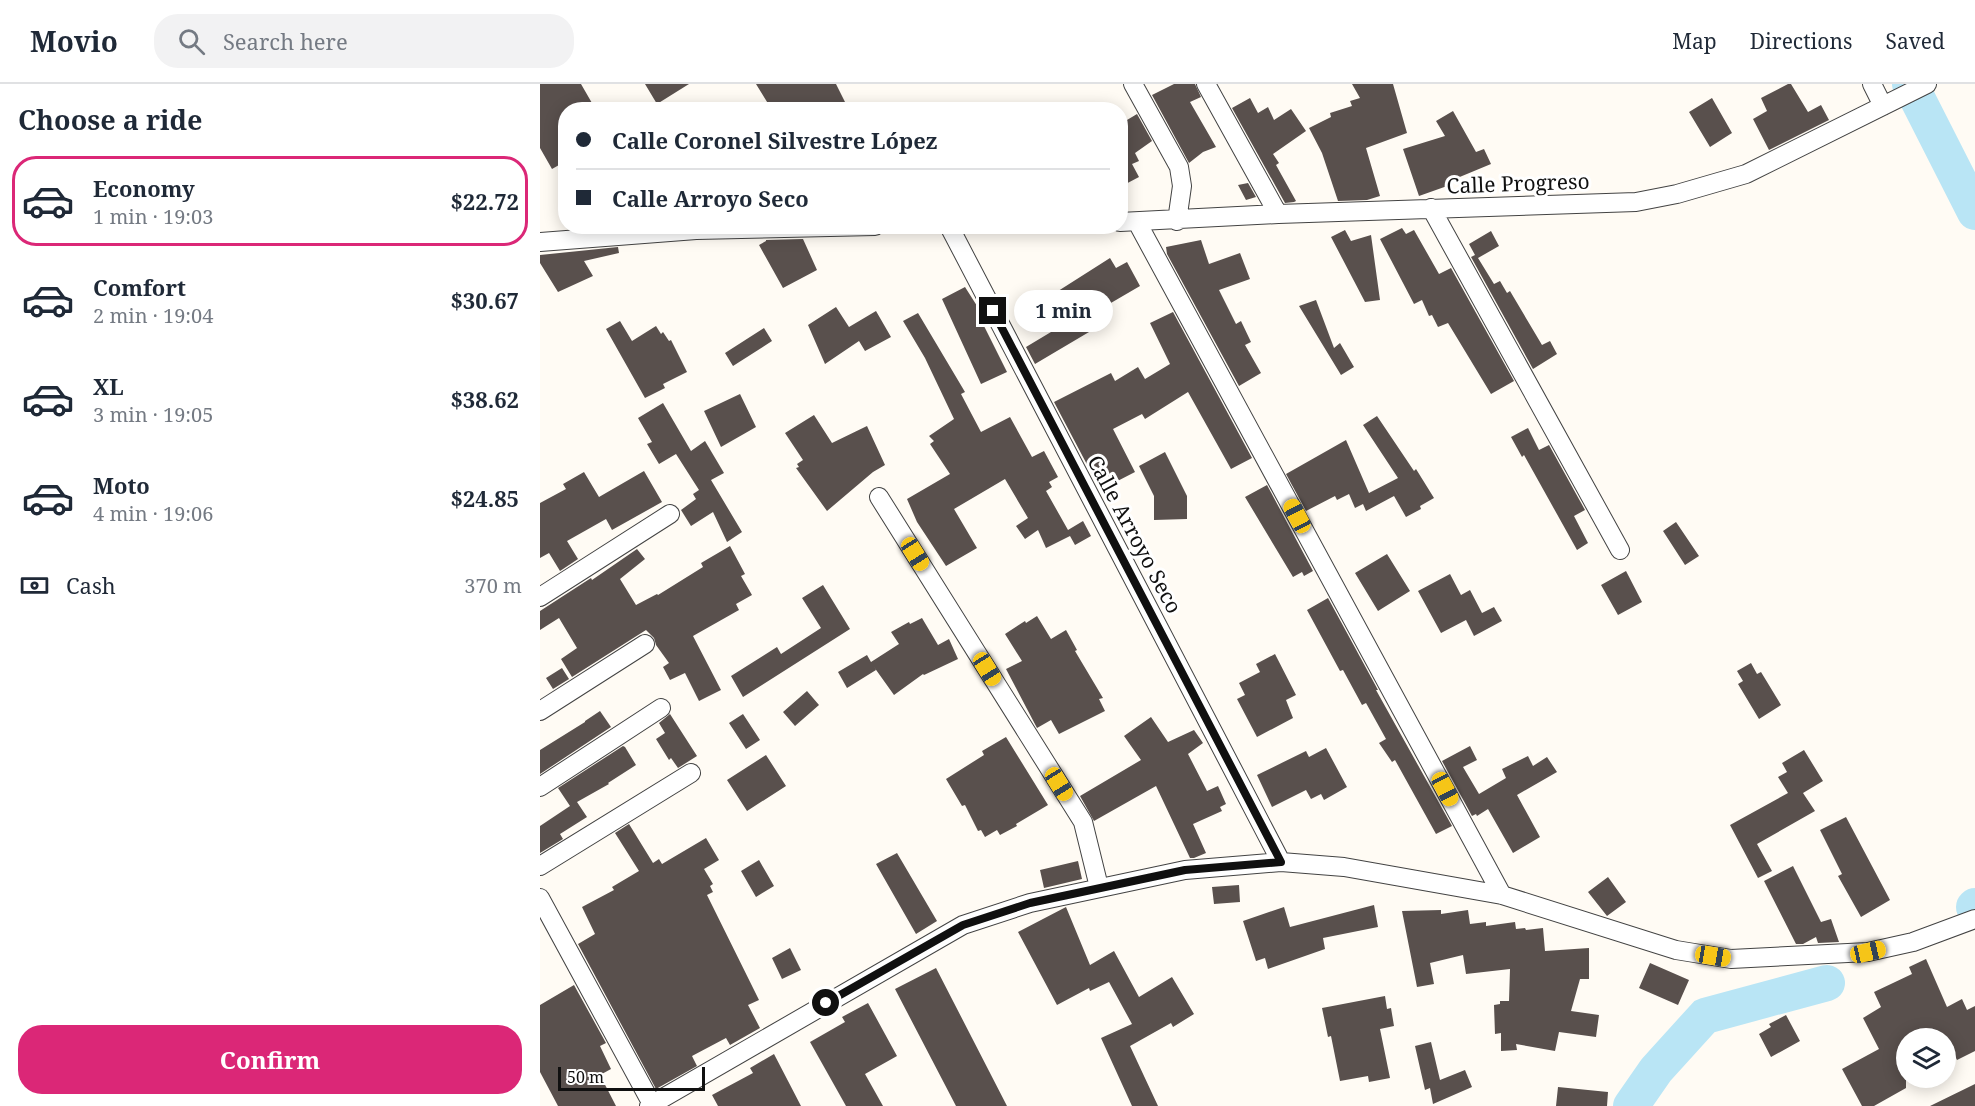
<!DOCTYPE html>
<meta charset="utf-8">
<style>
:root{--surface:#fff;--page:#f2f2f3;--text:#1f2937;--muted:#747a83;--line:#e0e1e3;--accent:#db2777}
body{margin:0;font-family:"Noto Serif",serif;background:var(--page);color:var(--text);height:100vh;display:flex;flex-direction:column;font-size:22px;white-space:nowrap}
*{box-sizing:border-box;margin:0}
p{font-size:20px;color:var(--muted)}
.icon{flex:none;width:33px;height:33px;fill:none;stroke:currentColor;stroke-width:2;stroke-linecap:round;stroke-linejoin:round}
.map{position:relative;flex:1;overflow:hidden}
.sheet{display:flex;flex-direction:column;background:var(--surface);width:540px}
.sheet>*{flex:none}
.hud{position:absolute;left:18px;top:18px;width:570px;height:132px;border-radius:24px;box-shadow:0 3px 15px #0003;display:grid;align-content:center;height:132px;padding:0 18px;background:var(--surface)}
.controls{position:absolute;left:1356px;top:944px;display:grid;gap:12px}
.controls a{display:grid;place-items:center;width:60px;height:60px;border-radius:50%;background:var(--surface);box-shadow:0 3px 15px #0003;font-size:30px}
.scale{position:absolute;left:18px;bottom:15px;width:147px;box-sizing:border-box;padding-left:6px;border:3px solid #101010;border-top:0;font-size:16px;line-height:21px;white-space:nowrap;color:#101010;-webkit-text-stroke:4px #fff;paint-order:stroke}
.end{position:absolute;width:27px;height:27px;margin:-14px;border:8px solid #101010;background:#fff;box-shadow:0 0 0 3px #fff}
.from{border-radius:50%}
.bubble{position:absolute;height:42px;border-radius:21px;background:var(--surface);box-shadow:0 3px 15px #0003;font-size:20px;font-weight:700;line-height:42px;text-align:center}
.car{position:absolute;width:18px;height:36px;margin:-18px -9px;border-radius:8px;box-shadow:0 0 4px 2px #0007;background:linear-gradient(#f5c518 24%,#345 0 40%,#f5c518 0 76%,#345 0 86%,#f5c518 0)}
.hud b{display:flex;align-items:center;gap:21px;height:57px;font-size:22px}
.hud b+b{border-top:2px solid var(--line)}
.hud i{width:15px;height:15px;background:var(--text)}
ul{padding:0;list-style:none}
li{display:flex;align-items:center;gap:18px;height:90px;margin:0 12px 9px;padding:0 6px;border:3px solid transparent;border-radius:24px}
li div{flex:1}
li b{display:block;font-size:22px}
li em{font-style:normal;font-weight:700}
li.on{border-color:var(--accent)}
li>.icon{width:54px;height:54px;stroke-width:1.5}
h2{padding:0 18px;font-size:27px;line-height:72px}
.pay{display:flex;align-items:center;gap:15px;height:66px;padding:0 18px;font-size:22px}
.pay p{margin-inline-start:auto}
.button{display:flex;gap:12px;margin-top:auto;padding:12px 18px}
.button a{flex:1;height:69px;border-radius:24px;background:var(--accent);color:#fff;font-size:24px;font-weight:700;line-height:69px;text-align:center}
header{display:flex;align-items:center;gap:36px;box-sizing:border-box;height:84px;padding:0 30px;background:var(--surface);border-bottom:2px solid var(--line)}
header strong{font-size:28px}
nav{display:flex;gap:33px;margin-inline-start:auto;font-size:21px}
.search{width:420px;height:54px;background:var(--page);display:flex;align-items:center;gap:15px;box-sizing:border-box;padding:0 21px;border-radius:24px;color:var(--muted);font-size:22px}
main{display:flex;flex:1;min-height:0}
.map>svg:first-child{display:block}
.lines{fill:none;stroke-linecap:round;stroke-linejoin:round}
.river{stroke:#b9e5f5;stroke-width:36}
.building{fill:#59504d}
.street-casing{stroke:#434343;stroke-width:20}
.street{stroke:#fff;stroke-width:18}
.route{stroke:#101010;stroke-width:8}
.labels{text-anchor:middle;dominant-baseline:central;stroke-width:6;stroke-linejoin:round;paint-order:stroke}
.street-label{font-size:21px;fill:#101010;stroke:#fff}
</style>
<header>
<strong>Movio</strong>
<div class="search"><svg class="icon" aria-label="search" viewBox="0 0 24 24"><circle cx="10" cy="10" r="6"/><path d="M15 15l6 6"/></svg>Search here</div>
<nav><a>Map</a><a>Directions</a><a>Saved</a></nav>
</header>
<main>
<section class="sheet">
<h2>Choose a ride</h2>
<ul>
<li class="on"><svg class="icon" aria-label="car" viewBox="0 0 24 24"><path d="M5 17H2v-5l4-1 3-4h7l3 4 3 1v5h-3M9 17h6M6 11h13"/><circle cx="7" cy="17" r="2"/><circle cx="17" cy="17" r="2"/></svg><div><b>Economy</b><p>1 min · 19:03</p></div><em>$22.72</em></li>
<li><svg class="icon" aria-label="car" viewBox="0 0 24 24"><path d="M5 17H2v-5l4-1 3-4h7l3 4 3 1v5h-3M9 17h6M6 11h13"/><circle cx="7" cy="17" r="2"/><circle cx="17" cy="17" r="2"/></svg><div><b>Comfort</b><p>2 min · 19:04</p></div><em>$30.67</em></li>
<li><svg class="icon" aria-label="car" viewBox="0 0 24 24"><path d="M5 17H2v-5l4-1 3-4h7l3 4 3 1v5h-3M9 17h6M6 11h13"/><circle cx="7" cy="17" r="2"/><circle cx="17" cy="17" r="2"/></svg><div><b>XL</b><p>3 min · 19:05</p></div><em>$38.62</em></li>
<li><svg class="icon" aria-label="car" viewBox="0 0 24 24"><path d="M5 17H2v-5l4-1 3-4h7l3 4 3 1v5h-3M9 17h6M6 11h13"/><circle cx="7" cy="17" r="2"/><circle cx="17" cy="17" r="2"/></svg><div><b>Moto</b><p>4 min · 19:06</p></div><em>$24.85</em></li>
</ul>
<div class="pay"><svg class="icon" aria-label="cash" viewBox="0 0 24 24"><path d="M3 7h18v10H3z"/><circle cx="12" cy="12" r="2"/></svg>Cash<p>370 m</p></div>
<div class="button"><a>Confirm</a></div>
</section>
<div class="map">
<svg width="1435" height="1022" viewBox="0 0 1435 1022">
<rect width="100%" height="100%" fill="#fffbf4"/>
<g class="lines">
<path class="river" d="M1370,0l65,128
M1434,823l1,-1
M1091,1022l25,-36 49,-54 122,-33"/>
</g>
<path class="building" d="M0,0h41l15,26h-30v51l-14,8 -12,-21z
M105,0h44l-32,20z
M216,0h80l13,26h-77z
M634,0h21l6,13 -11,5 26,45 -13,5 -14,11 -37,-68z
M812,0h41l14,49 -41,15 14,48 -13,4 -29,1 -16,-48 -13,-25 22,-11 -1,-4 22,-7 -2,-5 10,-3z
M1248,0h3l17,28 13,-7 8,15 -60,30 -16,-31 14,-8 -6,-13z
M710,14l8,15 10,-6 6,13 17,-11 15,22 -33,23 6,9 -3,2 20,36 -2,1 -9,1 -53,-95z
M1172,14l20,35 -22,14 -21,-35z
M913,27l23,41 8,-3 7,15 -41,17v4l-31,11 -16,-47 42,-13 -9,-15z
M597,30l15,27 -17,12 4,8 -7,3 7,13 -19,10v-66l2,2z
M708,99l8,14 -10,3 -8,-15z
M862,144l4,6 8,-4 25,44 12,-6 63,113 -23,13 -43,-71 -10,4 -6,-12 -3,1 -7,-16 -8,4 -34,-65z
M805,146l6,11 20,-6 9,65 -15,2 -34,-65z
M951,147l8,15 -21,12 16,26 6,-3 7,12 3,-2 32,54 8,-4 7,13 -24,15 -62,-112 4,-2 -6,-11z
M263,155l14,31 -34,18 -24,-43 7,-4v-1z
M661,156l8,24 31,-11 10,26 -31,11 17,34 5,-3 10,21 -6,3 16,28 -22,13 -72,-132 -1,-7z
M78,163l1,6 -35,8 9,15 -35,16 -18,-29v-8z
M570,174l6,10 11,-6 13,24 -36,21 7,12 -76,45 -9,-17 30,-18 -9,-15 15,-9 -7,-12z
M425,203l21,33 -4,2 25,50 -26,12 -39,-85z
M776,216l18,48 6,-5 14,24 -13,8 -42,-69z
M296,223l13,20 27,-16 15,26 -26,14 -6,-10 -34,23 -17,-39z
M633,228l79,146 -21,11 -43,-77 -43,27 -3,-5 -29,15 22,43 -33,17 -8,-16 -2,1 -38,-72 57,-29 4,8 23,-14 7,12 25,-15 -20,-41z
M378,229l47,79 -4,2 20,38 29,-15 22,40 12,-6 14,26 -9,5 3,5 -6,4 22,39 15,-9 8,15 -16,9 -5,-9 -24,12 -8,-18 -13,9 -9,-13 12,-8 -23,-39 -51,30 23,39 -31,18 -29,-44 -10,-23 43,-25 -20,-30 4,-3 -5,-5 25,-17 -29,-61 -22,-37z
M80,237l12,20 24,-15 5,8 2,-2 6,9 2,-1 16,32 -24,12 2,4 -20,10 -39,-69z
M224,244l8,13 -39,25 -8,-13z
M200,310l16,33 -35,20 -17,-36z
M123,319l28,48 14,-10 19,32 -13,7 31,52 -15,10 -14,-30 -22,14 -10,-16 15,-11 -3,-5 6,-4 -23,-36 -17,10 -12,-20 5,-2 -14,-24z
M274,331l18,28 35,-17 18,39 -12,7 -46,39 -31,-43 3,-1 -2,-3 6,-4 -18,-27z
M837,332l37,55 2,-2 18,29 -14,8 1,3 -15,8 -12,-21 -28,15 -3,-7 -8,4 -6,-14 -12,6 -2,-4 -29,15 -20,-37 60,-34 23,53 29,-15 -35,-53z
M988,344l11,22 10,-5 36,65 -11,6 14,27 -11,7 -53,-95 -2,2 -11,-20z
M625,368l22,44v23l-33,1v-24l-15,-30z
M104,387l18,31 -50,28 -6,-11 -39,22 11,18 -18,12 -11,-18 -9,5v-55l26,-14 -3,-5 21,-12 15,25z
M727,401l46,86 -9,5 -2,-4 -9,5 -48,-80z
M1136,438l23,34 -14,9 -22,-34z
M190,462l15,28 -4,2 11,19 -16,9 3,6 -46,26 28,54 -22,11 -14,-28 -15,7 -7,-13 6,-4 -13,-18 -2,-7 -8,-8 -74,47 -11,-18 16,-11 -18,-30 -19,12v-19l51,-33 1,2 45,-31 8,10 -25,20 16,26 21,-11 1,1 45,-28 -2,-4z
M847,470l23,37 -32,20 -23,-38z
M1086,487l16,31 -24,13 -17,-30z
M910,490l11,21 9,-5 12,23 12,-6 8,14 -28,15 -8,-16 -25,13 -23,-42z
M283,501l27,44 -107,68 -12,-21 46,-29 4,7 40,-26 -19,-30z
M788,514l50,92h-2l76,136 -16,8 -41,-74 -3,2 -13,-19 7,-4 -20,-36 -4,2 -19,-35 -3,1 -33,-61z
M497,532l14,23 15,-9 11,20 -2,1 28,47 -4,1 6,12 -46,23 -8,-14 -14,8 -31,-59 16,-8 -17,-27 20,-13 1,2z
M382,534l16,27 11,-6 9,20 -34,16 -1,-1 -29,21 -20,-28 2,3 -29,18 -9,-16 29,-17 4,7 28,-18 -8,-12 18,-10 1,2z
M735,570l21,41 -10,5 7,18 -36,19 -20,-38 8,-4 -6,-12 21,-11 -4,-8z
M1211,579l6,11 4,-2 20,33 -22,14 -21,-35 5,-3 -6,-10z
M22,584l7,11 -16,10 -7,-11z
M267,607l12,14 -24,21 -12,-14z
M60,627l11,16 -71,47v-24l45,-28v-1z
M130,630l27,42 -19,12 -7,-10 -2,2 -13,-21 9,-6 -6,-10z
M203,630l17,26 -14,9 -17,-26z
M611,633l17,25 26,-12 9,13 -15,11 19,37 11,-5 8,18 -6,3 2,4 -29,13 13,29 -12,5h-4l-34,-72 -62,35 -14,-25 61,-36 -17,-24z
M466,653l42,68 -32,19 1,2 -17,9 -3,-5 -12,7 -4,-7 -3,1 -13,-26 -3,1 -16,-27 38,-24 -2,-4z
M83,662l2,1 11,18 -28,18 1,1 -32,18 10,15 -27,17 3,5 -23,14v-27l36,-24 -6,4 -12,-18z
M930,662l7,14 -14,7 16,27 27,-16 -4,-9 26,-13 5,10 14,-9 10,15 -40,23 23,42 -27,16 -25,-44 -11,7 -1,-2 -4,2 -30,-55z
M786,664l21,39 -23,13 -3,-6 -10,5 -5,-9 -34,17 -15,-32 49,-24 3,6z
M1264,666l19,31 -20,12 12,18 -58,33 15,27 -14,7 -28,-53 58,-32 -10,-16 9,-5 -5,-9z
M226,671l20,31 -39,25 -20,-31z
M1306,733l44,83 -29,17 -23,-41 4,-2 -22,-44z
M89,740l24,39 6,-4 3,5 44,-26 13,22 -15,9 9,15 -3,2 3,6 -6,3 52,105 -11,5 12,23 -30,17 -4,-7 -34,18 5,10 -41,23 -78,-145 17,-10 -13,-27 32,-17 -2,-3 27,-16 -24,-38z
M357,769l40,68 -21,13 -40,-70z
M219,776l15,26 -18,11 -15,-26z
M538,777l4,18 -38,9 -4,-18z
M1253,782l28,56 10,-3 8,23 -21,1 -2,-6 -13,7h-7l-32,-63z
M1068,793l18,25 -19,14 -19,-24z
M699,801l1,17 -26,2 -2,-17z
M834,821l4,22 -55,11 2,11 -57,20 -3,-11 -9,3 -13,-40 41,-14 6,20z
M526,823l24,58 24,-14 25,46 33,-20 22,37 -21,13 -2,-4 -41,23 28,60h-26l-31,-68 31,-14 -23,-42 -19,9 -1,-3 -32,17 -39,-73z
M901,826v4l27,-4 2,14 16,-2v4l29,-4 1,7 9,-1 1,2 17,-2 2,23 44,-3v31h-9l-9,32 28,4 -3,22 -37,-5 -4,19 -39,-7 1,6 -16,1v-18l-6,1 -1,-29 6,-1v-3h9l1,-32 -44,5 -3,-19 -33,8 4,21 -17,3 -15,-76z
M250,864l11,22 -19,9 -10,-21z
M1386,875l21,48 15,-8 5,11 8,-4v45l-18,9 -11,-22h-40v50l-32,18h-12l-20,-37 37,-20 -16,-31 18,-11 -7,-15 38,-18 -3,-7z
M1110,879l39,17 -11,25 -39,-17z
M396,884l71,138h-51l-61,-117z
M34,901l32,58 -6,3 11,23 -11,6 16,31h-58l-18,-34v-67z
M845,912l2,13 4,-1 3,18 -14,3 10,49 -21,4 -1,-6 -28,5 -9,-45 -3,1 -6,-29z
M328,919l29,53 -32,18 18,32h-37l-36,-64 35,-20 -3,-5z
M1246,931l14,26 -29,16 -12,-23 12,-7 -2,-3z
M891,958l9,38 25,-10 7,17 -39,17 -3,-16 -5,2 -10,-44z
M234,970l27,52h-83l-6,-11 41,-22 -3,-5z
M1435,1000v22h-45z
M1018,1003l50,5 -1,14h-51z"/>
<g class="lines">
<defs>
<path id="street" d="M593,0l46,83 3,19 -5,35
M666,0l72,130
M1332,0l11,22
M891,124l189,342
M580,138l158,-8 358,-12 41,-8 69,-20 181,-90
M597,138l365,673
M409,142l332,636
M0,158l156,-12 179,-4
M339,413l204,325 16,65
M0,513l130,-83
M0,627l105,-67
M0,703l121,-79
M0,782l151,-93
M0,814l113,208
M109,1022l314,-181 67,-22 155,-33 96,-8 63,5 158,28 174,55 55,9 137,-7 45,-10 62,-23"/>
</defs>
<use href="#street" class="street-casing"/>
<use href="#street" class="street"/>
</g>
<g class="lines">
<path class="route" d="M286,919l137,-78 67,-22 155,-33 96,-8 -288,-551"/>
</g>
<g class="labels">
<g class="street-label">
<text transform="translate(978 99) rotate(-2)">Calle Progreso</text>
<text transform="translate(595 450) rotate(62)">Calle Arroyo Seco</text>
</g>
</g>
</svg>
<div class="controls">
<a><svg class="icon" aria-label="layers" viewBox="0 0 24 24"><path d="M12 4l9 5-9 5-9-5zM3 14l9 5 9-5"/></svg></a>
</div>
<div class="scale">50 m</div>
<i class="end from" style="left:286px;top:919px"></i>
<i class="end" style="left:453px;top:227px"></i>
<div class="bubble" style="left:474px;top:206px;width:99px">1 min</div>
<i class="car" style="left:757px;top:432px;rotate:332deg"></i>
<i class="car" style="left:375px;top:470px;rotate:148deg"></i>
<i class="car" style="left:447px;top:585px;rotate:148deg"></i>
<i class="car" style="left:519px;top:700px;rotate:148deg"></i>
<i class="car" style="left:905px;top:705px;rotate:152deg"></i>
<i class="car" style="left:1328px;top:868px;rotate:77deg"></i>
<i class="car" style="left:1173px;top:872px;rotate:99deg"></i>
<div class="hud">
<b><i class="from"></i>Calle Coronel Silvestre López</b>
<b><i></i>Calle Arroyo Seco</b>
</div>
</div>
</main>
